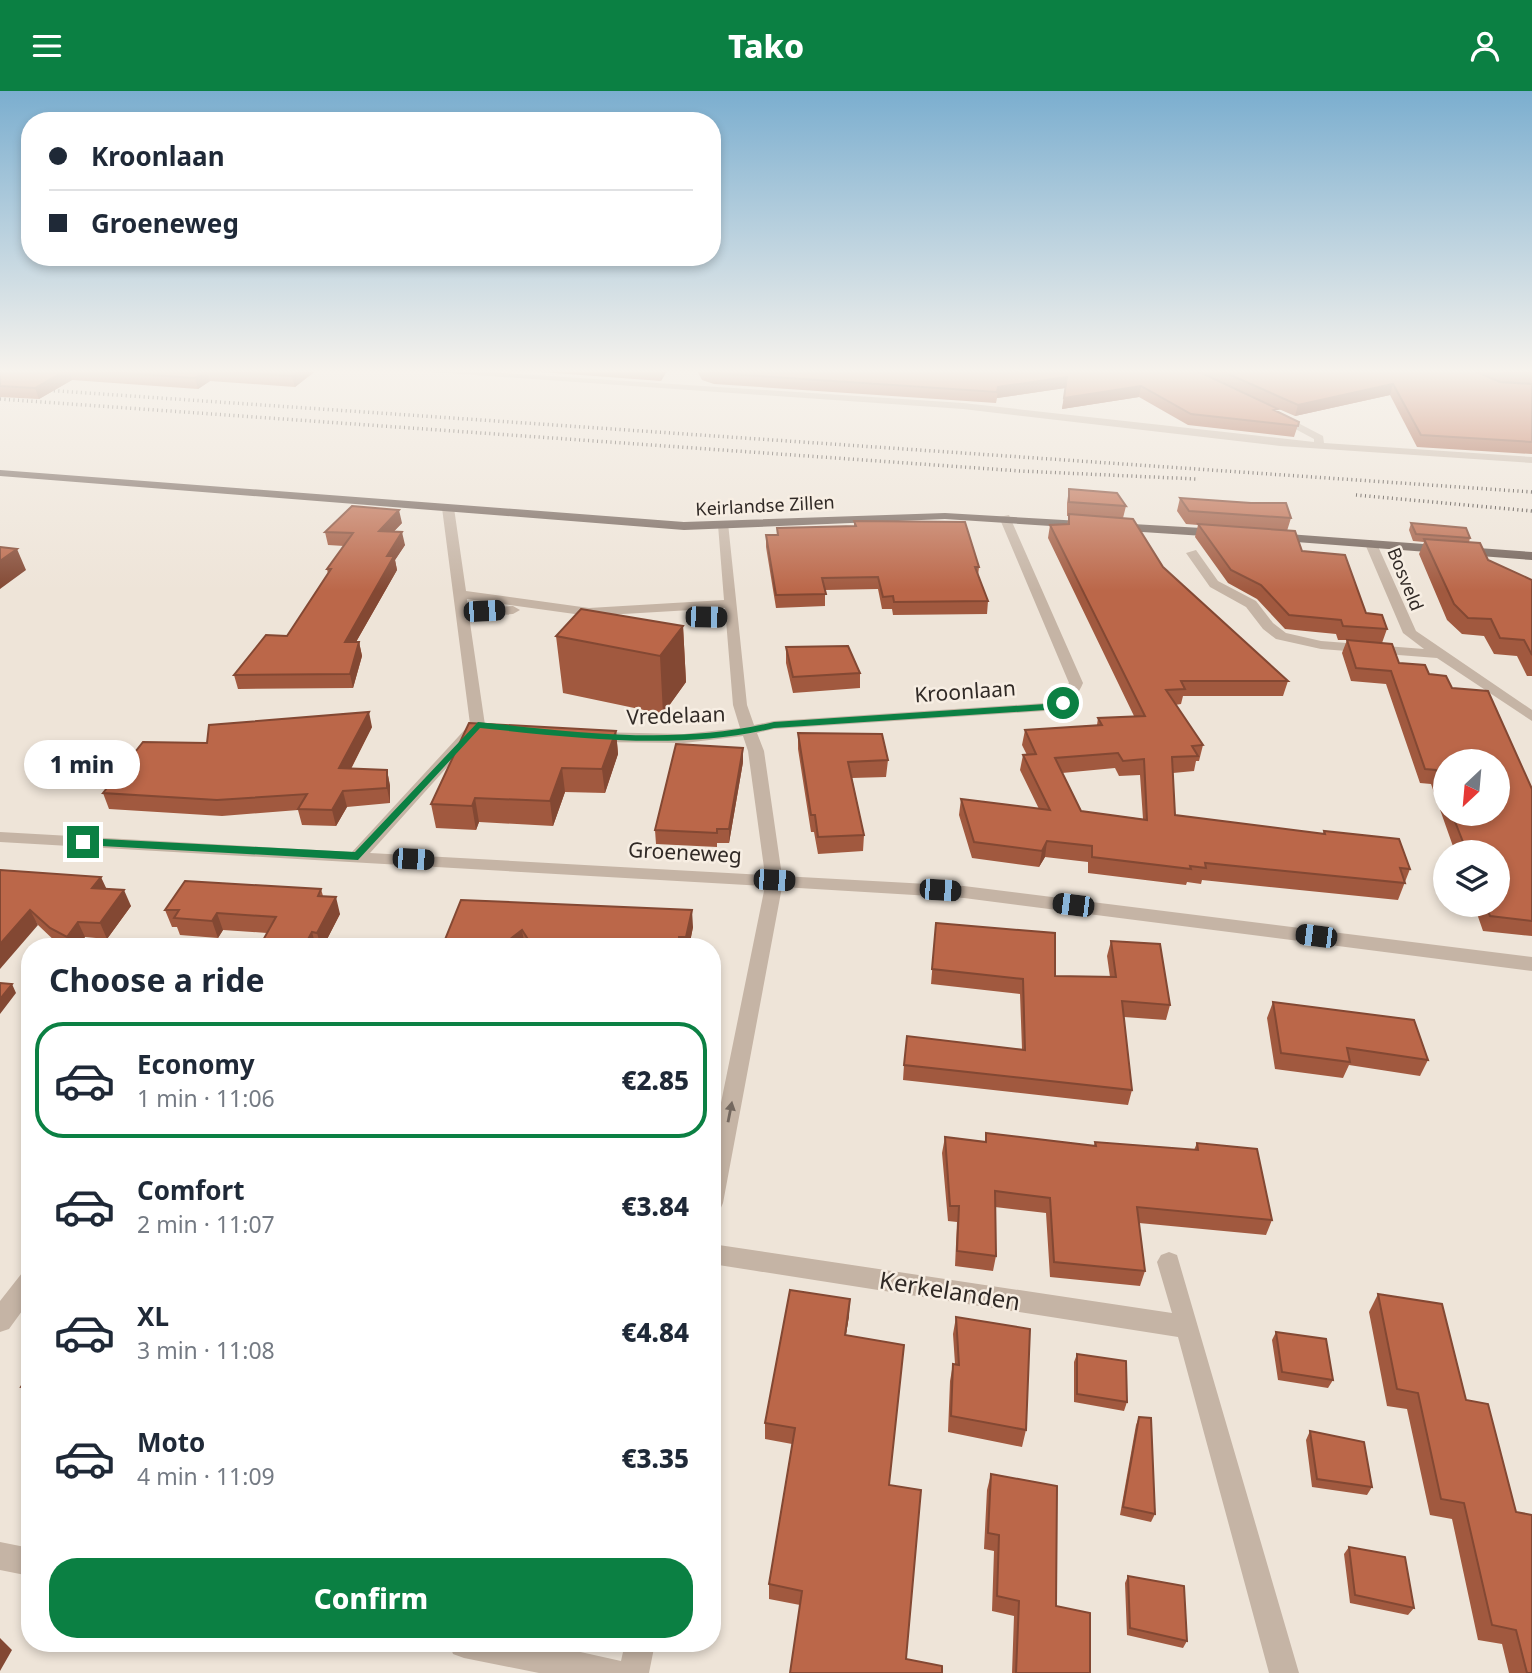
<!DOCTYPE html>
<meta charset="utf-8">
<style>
:root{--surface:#fff;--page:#f2f2f3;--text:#1f2937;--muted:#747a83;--line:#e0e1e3;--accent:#0b8043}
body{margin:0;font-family:"Noto Sans",sans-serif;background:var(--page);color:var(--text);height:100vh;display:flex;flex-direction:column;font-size:26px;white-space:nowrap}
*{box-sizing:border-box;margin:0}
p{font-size:23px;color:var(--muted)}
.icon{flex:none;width:38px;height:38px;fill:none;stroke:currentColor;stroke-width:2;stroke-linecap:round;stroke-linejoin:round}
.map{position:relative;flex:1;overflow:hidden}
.side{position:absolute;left:21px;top:847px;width:700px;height:714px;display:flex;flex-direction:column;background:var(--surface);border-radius:28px;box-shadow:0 4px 10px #0003}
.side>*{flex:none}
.hud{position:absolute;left:21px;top:21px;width:700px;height:154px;border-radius:28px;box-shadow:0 4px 10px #0003;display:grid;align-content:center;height:154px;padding:0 28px;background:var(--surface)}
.needle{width:46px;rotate:206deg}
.controls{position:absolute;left:1433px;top:658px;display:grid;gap:14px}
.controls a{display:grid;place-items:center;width:77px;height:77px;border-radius:50%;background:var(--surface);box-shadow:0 4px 10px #0003;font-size:35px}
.end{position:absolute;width:32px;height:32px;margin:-16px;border:9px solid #0b8043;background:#fff;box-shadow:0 0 0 4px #fff}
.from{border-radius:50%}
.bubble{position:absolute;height:49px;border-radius:24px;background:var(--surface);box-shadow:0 4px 10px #0003;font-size:23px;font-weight:800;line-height:49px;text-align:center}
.car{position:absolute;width:21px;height:42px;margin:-21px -10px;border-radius:9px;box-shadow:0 0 5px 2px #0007;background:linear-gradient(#222 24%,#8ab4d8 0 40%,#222 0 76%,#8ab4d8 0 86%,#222 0)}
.hud b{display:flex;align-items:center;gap:24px;height:66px;font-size:26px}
.hud b+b{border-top:2px solid var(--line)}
.hud i{width:18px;height:18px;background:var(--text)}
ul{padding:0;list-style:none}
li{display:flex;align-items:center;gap:21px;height:116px;margin:0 14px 10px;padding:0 14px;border:4px solid transparent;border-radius:28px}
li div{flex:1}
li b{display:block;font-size:26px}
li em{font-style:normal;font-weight:800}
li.on{border-color:var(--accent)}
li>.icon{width:63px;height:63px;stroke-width:1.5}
h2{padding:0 28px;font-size:32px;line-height:84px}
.cta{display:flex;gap:14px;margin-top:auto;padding:14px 28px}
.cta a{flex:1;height:80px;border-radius:28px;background:var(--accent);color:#fff;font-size:28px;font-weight:800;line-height:80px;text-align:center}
header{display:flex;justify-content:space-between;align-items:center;height:91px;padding:0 28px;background:var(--accent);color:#fff;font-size:32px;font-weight:800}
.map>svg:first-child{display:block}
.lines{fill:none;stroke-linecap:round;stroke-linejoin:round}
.minor{fill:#c5b4a5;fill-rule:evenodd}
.major{fill:#726158;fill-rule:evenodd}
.rail{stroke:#312a26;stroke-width:3.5;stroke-dasharray:1 3.5;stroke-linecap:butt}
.wall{fill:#a1593f;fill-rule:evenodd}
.shaded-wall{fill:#834833}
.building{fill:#bb6749;stroke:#834833;stroke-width:2;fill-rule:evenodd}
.oneway{fill:#74685f}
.route{fill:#0b8043}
.labels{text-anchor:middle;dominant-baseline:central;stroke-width:5;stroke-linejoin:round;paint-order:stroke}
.far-street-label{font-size:18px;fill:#312a26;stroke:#f7eee3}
.street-label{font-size:21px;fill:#312a26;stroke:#f7eee3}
.near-street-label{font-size:24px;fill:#312a26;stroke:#f7eee3}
</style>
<header><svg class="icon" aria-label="menu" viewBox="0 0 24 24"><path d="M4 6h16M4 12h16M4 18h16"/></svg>Tako<svg class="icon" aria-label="person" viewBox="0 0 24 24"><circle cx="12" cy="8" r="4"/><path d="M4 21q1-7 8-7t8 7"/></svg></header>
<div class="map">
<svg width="1532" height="1582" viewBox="0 0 1532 1582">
<rect width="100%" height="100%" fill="#eee4d8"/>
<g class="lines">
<path class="minor" d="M389,278h54l520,34 351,39v-3l-41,-22v-4l4,-1 46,24 1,7 208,14v6l-252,-17 -317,-37z
M448,414l6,3 12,83 123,17 135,-8 -6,-75 10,-2 19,182 7,20 20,-4 271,-18 14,-6 10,-14 -70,-166 10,-2 74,168c-8,19 -19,24 -38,28l-271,18 -17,4 7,18 18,125 182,10 568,71v14l-568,-73 -182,-11 -59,316 -3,7 -8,2v-65l53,-261 -765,-44v-10l352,20 118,-128 -28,-216zM467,508l122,17 136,-8 8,97 7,23 -56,6 -91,-2 -8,5 8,5 91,1 59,-7 5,15 17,124 -395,-22 115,-128 -16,-109 44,-2 7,-4 -7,-4 -45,2z
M1371,449l6,4 39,87 116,79v11l-95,-63 -116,-9 -45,-10 -13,-10 -17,-22 -36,-20 -24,-34 10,-3 22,31 38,20 17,22 13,10 35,8 103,8 -21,-16 -38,-89z
M712,1153l460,69 -15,-51 4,-7 8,-3 8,3 122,418h-30l-91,-336 -466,-73z
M30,1179v30l-21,29 -9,3v-31l22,-28z
M0,1451l30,6v28l-30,-6z
M449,1552h91l81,18 4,-18h30l-6,30h-110l-75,-15 -11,-4z"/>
<path class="major" d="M0,379l684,52 261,-9 274,16 6,4 -6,4 -274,-18 -261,11 -684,-54z
M1274,442l258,19v8l-262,-20v-6z"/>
<path class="rail" d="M0,296l1532,105
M0,308l1020,72 177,8
M1356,404l176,16"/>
</g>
<path class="wall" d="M0,278h318l-23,18 -85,-6 -12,8 -126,-9 -33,19 -39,-2z
M500,278h168l-7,12z
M696,278h836v85l-115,-7 -27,-52 -95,21 -44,-19 26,15 22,10 -5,15 -106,-12 -49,-28 -77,12 3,-21 -68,10 -1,5 -282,-19 -12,-4z
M1069,398l57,17 -3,12 40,49 125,114 -5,15h-100l-2,8 -6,1 28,40 -4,16h-3l-2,10 -21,2 2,42 148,19 1,-3 86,38 -12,31 -196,-20 -1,4 -14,-2 -1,3 -98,-12v-11l-43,-5 -6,10 -67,-9 -13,-43 2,-16 78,10 -19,-39 3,-15h4l-5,-10 3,-15 72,-5 1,-7 36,-2 -86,-178 2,-13 17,-1 2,-8h-2v-13zM1115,677l4,8 21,-1 3,44 -62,-8 -19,-38z
M1180,407l111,20 -4,13 15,20 64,62 21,16 -5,14 17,20 30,11 23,14 80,101v147l-49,-5 -9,-26h24v-53h-43l-24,-68 -11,-1 -34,-99 -35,-3 -9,-28 5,-13h-9l-2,-6 -51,-5 -28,-30 -29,-16 -33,-46 3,-12 -12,-1 -9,-13zM1446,670l52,53h-52z
M854,430l125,46 -1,9 10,25 -1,13 -94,1 -1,-6h-10l-4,-20 -53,1v16l-49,2 -10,-61v-12h11v-7l77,-2z
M402,432l-8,8 11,14 -10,15 2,10 -41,72h3l3,14 -9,32 -115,1 -4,-14 53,-39 41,-62 -1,-5 17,-23 -16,-1 -3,-13z
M1411,432l59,15 -1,4 19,18 44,20v96h-5l-10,-20 -23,-2 -10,-18 -22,-2 -15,-14 -28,-66 5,-12 -11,-1 -4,-11z
M683,535l3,56 -23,32 -100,-21 -7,-57z
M786,556l74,26v15l-67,5 -7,-30z
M372,636l-21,42 36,1 3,16v17l-43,4 -11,19 -34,-1 -4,-15 -76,6 -113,-7 -6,-16 104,-50z
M616,640l2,23 -13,39 -40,-1 -12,34 -74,-4 -3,8 -40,-2 -5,-24z
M798,642l90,27 -2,17 -34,1 12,57 -1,16 -45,3 -4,-22h-3l-13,-83z
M743,671l-14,81h-12v4l-61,-3 -1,-14z
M0,779l107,19 24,17 -24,33 -22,-2 -7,10h-15l-5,-3 -20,-19z
M321,798l2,7 17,18 -17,33h-60l-1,-5 5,-9 -44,-3 -5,8 -38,-3 -3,-8h-5l-7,-17z
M461,809l232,27 -4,20h-247z
M936,832l119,53 55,1 -3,-21 4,-15 59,64 -4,15 -42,-3 8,73 -4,15 -225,-25 1,-15 118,-16 -2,-55 -89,-10z
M1273,911l155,58 -8,16 -71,-11 -6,13 -68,-9 -8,-51z
M986,1042l108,13 1,-4 99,8 3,-7 75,77 -6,15 -127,-12 6,48 -5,15 -90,-9 -4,-64 -51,-6 1,49 -3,15 -38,-5 2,-44 -9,-1 -6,-68 3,-16 40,5z
M1378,1203l64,10 90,369h-23l-7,-29 -24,-4 -26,-121 -22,-4 -23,-106 -20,-3 -18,-94z
M849,1225l-59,357 10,-68 -31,-6v-15l23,-140 -27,-5v-16z
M956,1226l70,113 -4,17 -74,-15 2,-51 3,-17h2l-2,-30z
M1276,1241l57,48 -5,8 -50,-8 -6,-40z
M1077,1263l50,48 -3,9 -50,-9v-40z
M30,1282v26l-9,-12z
M1139,1326l16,97 -4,8 -31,-7 16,-90z
M1310,1340l62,56 -5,8 -55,-8 -6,-47z
M991,1383l65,132 34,67h-78l2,-57 -22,-5 2,-60 -10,-2 3,-59z
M1349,1456l65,61 -6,7 -58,-12 -6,-49z
M1128,1485l59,65 -4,7 -56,-13 -2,-52z"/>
<path class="shaded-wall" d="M68,278l4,11 -33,19 -4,-11z
M301,278h17l-23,18 -3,-11z
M660,278h8l-7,12z
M207,279l3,11 -12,8 -3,-11z
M1067,286l-2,11 -68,10 1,-11z
M1393,293l-3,11 -95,21 3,-11z
M1141,295l-2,11 -77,12 2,-11z
M399,419l3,13 -20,21 -3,-13z
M402,441l3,13 -10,15 2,10 -49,86 -3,-14 42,-86z
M17,458l9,21 -26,19v-28z
M683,535l3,56 -23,32 -3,-58z
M359,551l3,14 -9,32 -3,-14z
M369,621l3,15 -29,57 -4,-16z
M616,640l2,23 -13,39 -3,-24z
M743,657v14l-14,81v-14z
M562,677l3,24 -12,34 -3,-25z
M387,679l3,16v17l-3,-15z
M343,700l4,16 -11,19 -4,-16z
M475,707l4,24 -3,8 -4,-24z
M1047,750l-2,16 -6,10 3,-16z
M101,786l7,15 -16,-4z
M124,799l7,16 -24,33 -7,-16z
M336,806l4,17 -17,33h-2l-4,-14z
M30,819l8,15 -38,44v-25z
M692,819l1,17 -4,20h-2l-1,-10z
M217,822l6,17 -5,8 -6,-17z
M78,831l7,15 -7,10h-6l-5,-10z
M522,839l3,17h-25z
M312,841l4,15h-10l-1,-2z
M12,893l4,9 -16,21v-15z
M850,1208l-1,17 -6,36 2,-17z
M0,1547l12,12 -12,21z"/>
<path class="building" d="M0,278h68l-33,19 -35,-2z
M68,278h233l-9,7 -85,-6 -12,8z
M701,278h492l85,40 -4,1 25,12 -1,4 -107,-12 -50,-28 -77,12 3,-21 -69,10 -1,5 -283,-19z
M1217,278h253l30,13 32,2v58l-111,-7 -28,-51 -95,21z
M1498,278h34v4l-28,-1z
M1069,398l48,4 9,13 -57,-4z
M1180,407l71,5h35l5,15 -102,-7z
M352,415l47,4 -20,21 23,1 -15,24h7l-49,86h14l-9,32 -116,1 32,-40 21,1 44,-67h-4l26,-36 -28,-1z
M1069,423l64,5 30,48 125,114h-107l4,8 -19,1 37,55 -11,1 6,10 -26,1 3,58 150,19 -1,-3 75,8 11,30 -10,-1 5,15 -200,-20 1,5 -16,-2 1,3 -99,-12v-11l-45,-5 -5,10 -68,-9 -13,-43 89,11 -27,-55 13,-1 -11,-24 77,-5 -4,-7 47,-2 -95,-191 19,-1zM1118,662l5,8 21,-2 3,61 -66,-9 -26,-53z
M854,430l111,1 14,45h-4l13,34 -94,1 -1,-6 -10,1 -5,-20 -56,1 4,16 -50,1 -10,-60h12l-1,-7 79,-2z
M1411,432l55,5 4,10 -54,-4z
M1198,433l97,7 7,20 43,4 21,58 16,2 5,14 -44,-3 -2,-6 -52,-5 -28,-30 -30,-15z
M1424,448l56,4 8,17 44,20v75l-8,-15 -24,-2 -9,-19 -23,-1 -14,-14z
M0,456l17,2 -17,12z
M581,518l102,17 -23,30 -104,-20z
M1347,549l45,4 7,19 26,2 4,9 17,2 6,12 36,3 44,98v132l-42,-5 -4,-11h12v-53h-31l-15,-38h46v-53h-52v34l-10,-25 -11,-1 -34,-98 -35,-3z
M848,555l12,27 -67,4 -7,-30z
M369,621l-30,56 48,2v18l-44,3 -11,19 -34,-1 9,-15 -90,6 -114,-7 40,-51 64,1 2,-18z
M469,632l147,8 -14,38 -40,-1 -12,33 -75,-3 -3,8 -41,-2z
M798,642l84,1 6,26 -40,2 16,73 -46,2 -3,-22h-4z
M676,653l67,4 -14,81h-12v4l-62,-3z
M0,779l101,7 -9,11 32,2 -24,33 -22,-1 -11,15 -17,-9 -20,-18 -30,34z
M185,790l136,8 -3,7 18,1 -19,36 -5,-1 -7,13 -43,-3 14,-25 -59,-4 -5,8 -38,-3 5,-8h-14z
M461,809l231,10 -6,27h-7v10h-146l-11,-17 -22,17h-58z
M936,832l119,10v43l61,1 -5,-36 49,3 10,61 -48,-4 10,89 -228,-25 3,-29 118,14 -2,-71 -91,-10z
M0,892l12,1 -12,15z
M1273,911l141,18 14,40 -81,-12 3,14 -69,-9z
M986,1042l110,13 -1,-4 103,8 -1,-7 60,6 15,71 -135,-13 8,64 -91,-9 -4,-64 -55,-7 1,65 -39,-5 2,-45h-9l-5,-69 41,5z
M790,1199l60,9 -5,36 59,10 -15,140 32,5 -15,169 36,7v7h-152l12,-82 -33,-7 26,-156 -30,-5z
M1378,1203l64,10 24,96 22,4 28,108 16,3v158h-5l-11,-43 -24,-5 -28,-122 -23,-4 -23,-106 -21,-4z
M956,1226l74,12 -4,101 -75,-14 2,-52 6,1z
M1276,1241l50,7 7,41 -51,-8z
M1077,1263l49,7 1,41 -50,-8z
M30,1282v15l-9,-1z
M1139,1326l12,1 4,96 -32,-7z
M1310,1340l54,11 8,45 -55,-8z
M991,1383l66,12 -1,120 34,7v60h-74l3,-72 -22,-5 2,-61 -11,-2z
M1349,1456l56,10 9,51 -59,-13z
M1128,1485l56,10 3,55 -57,-13z"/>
<defs><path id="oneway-solid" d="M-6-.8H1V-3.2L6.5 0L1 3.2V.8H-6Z" transform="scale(1.75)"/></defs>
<use class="oneway" href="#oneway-solid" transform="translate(730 1021) rotate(-79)"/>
<linearGradient id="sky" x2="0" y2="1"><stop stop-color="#7baecf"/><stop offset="0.56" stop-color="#f7f3ed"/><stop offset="1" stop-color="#f7f3ed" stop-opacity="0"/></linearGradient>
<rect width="1532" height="500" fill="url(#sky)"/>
<path class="route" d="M1063,609l3,5 -21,5 -271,18c-96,23 -196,10 -294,0l-122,132 -275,-15 -6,-3 6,-4 272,14 123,-130c98,10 199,24 296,0l271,-18z"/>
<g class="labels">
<g class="far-street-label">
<text transform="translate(765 414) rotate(-3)">Keirlandse Zillen</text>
<text transform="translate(1406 488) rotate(68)">Bosveld</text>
</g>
<g class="street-label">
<text transform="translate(965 600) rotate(-4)">Kroonlaan</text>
<text transform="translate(676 624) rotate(-2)">Vredelaan</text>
<text transform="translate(685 761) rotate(3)">Groeneweg</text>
</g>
<g class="near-street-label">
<text transform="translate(950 1199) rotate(9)">Kerkelanden</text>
</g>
</g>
</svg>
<div class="controls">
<a><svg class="needle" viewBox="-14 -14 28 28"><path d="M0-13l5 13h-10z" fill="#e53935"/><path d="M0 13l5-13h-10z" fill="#747a83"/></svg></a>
<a><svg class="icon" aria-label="layers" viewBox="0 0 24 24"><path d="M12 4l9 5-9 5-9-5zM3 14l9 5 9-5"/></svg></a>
</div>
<i class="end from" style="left:1063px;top:612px"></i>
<i class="end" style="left:83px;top:751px"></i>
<div class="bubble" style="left:24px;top:649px;width:116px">1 min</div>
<i class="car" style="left:484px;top:520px;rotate:87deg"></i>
<i class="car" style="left:706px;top:526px;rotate:91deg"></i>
<i class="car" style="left:413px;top:768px;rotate:93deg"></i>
<i class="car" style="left:774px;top:789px;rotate:93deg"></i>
<i class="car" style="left:940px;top:799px;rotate:94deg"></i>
<i class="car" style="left:1073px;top:814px;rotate:277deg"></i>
<i class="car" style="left:1316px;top:845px;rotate:277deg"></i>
<div class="hud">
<b><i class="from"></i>Kroonlaan</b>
<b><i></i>Groeneweg</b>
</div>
<section class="side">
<h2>Choose a ride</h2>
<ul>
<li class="on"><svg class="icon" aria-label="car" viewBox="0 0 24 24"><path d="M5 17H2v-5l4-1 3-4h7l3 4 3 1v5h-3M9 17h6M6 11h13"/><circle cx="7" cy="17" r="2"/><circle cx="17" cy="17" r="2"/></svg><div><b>Economy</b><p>1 min · 11:06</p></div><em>€2.85</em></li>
<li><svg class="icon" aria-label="car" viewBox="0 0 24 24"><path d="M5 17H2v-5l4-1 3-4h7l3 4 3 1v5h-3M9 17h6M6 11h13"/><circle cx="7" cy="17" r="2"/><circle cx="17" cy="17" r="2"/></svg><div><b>Comfort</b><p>2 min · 11:07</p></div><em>€3.84</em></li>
<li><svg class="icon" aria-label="car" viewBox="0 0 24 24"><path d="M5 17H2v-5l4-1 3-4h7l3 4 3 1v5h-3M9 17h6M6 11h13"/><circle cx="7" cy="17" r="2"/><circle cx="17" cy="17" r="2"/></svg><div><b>XL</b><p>3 min · 11:08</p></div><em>€4.84</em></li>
<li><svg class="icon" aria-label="car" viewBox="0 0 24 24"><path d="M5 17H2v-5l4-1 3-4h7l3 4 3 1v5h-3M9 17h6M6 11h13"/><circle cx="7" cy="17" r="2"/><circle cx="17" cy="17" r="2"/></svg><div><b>Moto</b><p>4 min · 11:09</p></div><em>€3.35</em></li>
</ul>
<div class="cta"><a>Confirm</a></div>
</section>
</div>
